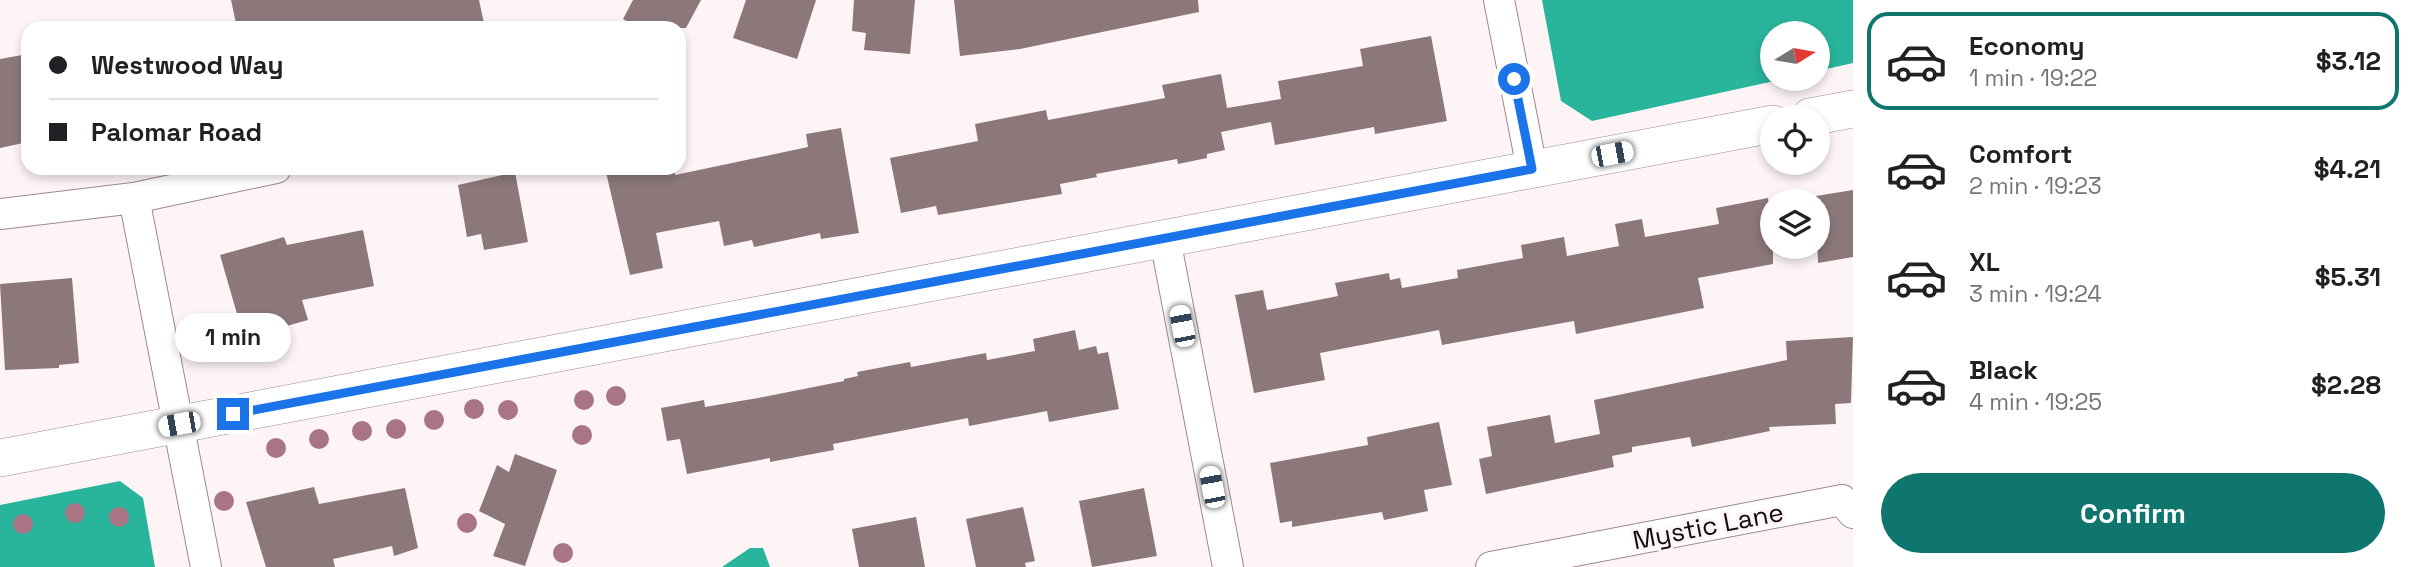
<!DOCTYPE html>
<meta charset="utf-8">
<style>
:root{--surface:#fff;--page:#f6f6f6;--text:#202124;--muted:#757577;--line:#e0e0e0;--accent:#0f766e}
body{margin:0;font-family:"Space Grotesk",sans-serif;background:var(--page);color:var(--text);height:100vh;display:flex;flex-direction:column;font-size:26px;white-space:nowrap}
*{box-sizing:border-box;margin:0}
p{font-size:23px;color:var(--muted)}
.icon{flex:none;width:38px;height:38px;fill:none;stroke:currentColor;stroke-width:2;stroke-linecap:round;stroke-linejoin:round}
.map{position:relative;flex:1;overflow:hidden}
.drawer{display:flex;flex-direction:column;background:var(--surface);width:560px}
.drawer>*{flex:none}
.top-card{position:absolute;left:21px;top:21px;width:665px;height:154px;border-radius:21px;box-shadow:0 4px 10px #0003;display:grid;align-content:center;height:154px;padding:0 28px;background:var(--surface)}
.needle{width:46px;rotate:79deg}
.controls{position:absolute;left:1760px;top:21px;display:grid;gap:14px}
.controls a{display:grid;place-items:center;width:70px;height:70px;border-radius:50%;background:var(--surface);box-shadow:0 4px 10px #0003;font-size:35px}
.end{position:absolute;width:32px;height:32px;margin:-16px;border:9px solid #1a73e8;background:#fff;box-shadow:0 0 0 4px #fff}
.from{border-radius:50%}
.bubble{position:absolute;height:49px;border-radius:24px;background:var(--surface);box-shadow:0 4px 10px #0003;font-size:23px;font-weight:600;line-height:49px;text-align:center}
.car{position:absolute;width:21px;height:42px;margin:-21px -10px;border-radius:9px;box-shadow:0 0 5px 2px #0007;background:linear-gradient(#fff 24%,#345 0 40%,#fff 0 76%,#345 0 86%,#fff 0)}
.top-card b{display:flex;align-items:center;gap:24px;height:66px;font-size:26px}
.top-card b+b{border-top:2px solid var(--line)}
.top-card i{width:18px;height:18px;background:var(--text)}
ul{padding:12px 0 0;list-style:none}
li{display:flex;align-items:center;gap:21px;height:98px;margin:0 14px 10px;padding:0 14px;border:4px solid transparent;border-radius:21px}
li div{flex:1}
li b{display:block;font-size:26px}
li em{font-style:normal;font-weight:600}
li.active{border-color:var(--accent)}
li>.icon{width:63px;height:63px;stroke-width:1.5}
.cta{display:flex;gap:14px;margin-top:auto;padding:14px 28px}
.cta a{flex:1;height:80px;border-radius:42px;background:var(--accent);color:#fff;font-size:28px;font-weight:600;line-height:80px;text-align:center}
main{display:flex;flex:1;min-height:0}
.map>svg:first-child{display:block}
.water{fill:#29b49c}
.building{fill:#8c787a}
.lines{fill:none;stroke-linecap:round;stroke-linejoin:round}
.minor-casing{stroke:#9e898b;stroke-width:32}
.tertiary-casing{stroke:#9e898b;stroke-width:38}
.minor{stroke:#fff;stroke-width:30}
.tertiary{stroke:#fff;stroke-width:37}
.tree{fill:#a97483}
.route{stroke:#1a73e8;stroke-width:9}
.labels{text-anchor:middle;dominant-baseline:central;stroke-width:6;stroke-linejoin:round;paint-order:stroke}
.street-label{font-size:26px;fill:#110a0a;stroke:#fef4f5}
</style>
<main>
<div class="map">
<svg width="1853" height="567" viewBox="0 0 1853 567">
<rect width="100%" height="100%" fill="#fef4f5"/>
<path class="water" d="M1542,0h311v63l-35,8v-38h-45v46h10l-191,42 -31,-20z
M120,481l23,17 12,69h-155v-62z
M750,548h13l7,19h-48z"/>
<path class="building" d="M231,0h248l6,28h-248z
M633,0h68l-15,28h-47l-16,-9z
M746,0h70l-19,59 -64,-21z
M854,0h61l-5,54 -46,-4 2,-17 -14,-2z
M954,0h244l1,12 -179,37 -60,7z
M1431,36l16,85 -72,13 -1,-7 -99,18 -4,-23 -50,10 4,18 -18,4v4l-29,6 -1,-5 -81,15 1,3 -37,7 2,10 -124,21 -2,-9 -35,7 -11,-55 88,-17 -3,-17 71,-14 2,10 117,-22 -3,-13 59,-11 6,34 54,-9 -3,-18 85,-15 -3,-17z
M28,54v88l-28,6v-89z
M841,128l18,105 -38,6 -1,-6 -66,14 -2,-7 -28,6 -5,-25 -63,12 7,35 -33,7 -25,-107h69l1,7 133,-28 -2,-13z
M515,172l13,70 -44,8 -3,-16 -14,3 -9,-52z
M1853,190v67l-35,6 -2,-67z
M1768,198l1,7 4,-1v60l-75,14 6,30 -128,26 -2,-13 -132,24 -3,-15 -119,23 5,27 -71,13 -19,-98 28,-5 4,20 71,-14 -3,-13 54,-10 1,7 10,-2 2,10 56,-10 -1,-8 66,-12 -2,-13 43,-8 3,19 52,-10 -4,-22 27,-5 3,18 74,-13 -3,-16z
M363,230l11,56 -72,14 6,20 -64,18 -24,-83 64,-18 3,8z
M72,278l7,85 -20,2v3l-54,2 -5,-86z
M1075,330l4,20 17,-4 2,8 10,-2 11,57 -70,13 -2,-11 -78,15 -1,-8 -135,26 1,6 -64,12v-4l-83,16 -7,-35 -13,2 -6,-33 43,-8 1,7 53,-9 86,-17v-2l14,-3 -1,-4 53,-10 1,5 75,-14 1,7 48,-9 -2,-12z
M1853,337l-2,66 -16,1 1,20 -67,3 1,4 -78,16 -2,-10 -58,10v5l-20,4 2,11 -128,27 -7,-35 13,-3 -5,-29 63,-12 5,28 45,-9 -6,-34 193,-40 -1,-19z
M1439,422l13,63 -28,5 4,21 -44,9 -2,-8 -90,15v-6l-12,2 -10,-60 98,-18 -1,-8z
M515,454l42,16 -32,96 -32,-10 12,-32 -26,-13 18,-46 12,7z
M314,487l5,17 86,-16 13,60 -24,8 -2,-10 -59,13 2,8h-69l-20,-65z
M1144,488l13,68 -65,11 -13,-66z
M1023,507l12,54 -10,2 1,4h-50l-10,-48z
M916,517l9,50h-66l-7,-38z"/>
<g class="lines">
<defs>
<path id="minor" d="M1499,0l33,169
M134,198l72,369
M0,214l134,-16 142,-30
M1165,239l63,328
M1491,567l351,-67 11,13"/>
<path id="tertiary" d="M1810,117l43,-8
M0,458l1773,-334"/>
</defs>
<use href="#minor" class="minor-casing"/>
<use href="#tertiary" class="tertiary-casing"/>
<use href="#minor" class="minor"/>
<use href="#tertiary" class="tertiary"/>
</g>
<g class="tree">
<circle cx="616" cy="396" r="10"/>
<circle cx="584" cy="400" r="10"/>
<circle cx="474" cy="409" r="10"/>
<circle cx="508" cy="410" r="10"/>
<circle cx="434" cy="420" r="10"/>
<circle cx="396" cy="429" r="10"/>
<circle cx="362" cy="431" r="10"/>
<circle cx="582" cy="435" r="10"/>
<circle cx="319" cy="439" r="10"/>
<circle cx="276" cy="448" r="10"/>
<circle cx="224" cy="501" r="10"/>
<circle cx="75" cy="513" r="10"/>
<circle cx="119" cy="517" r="10"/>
<circle cx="467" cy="523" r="10"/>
<circle cx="23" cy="524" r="10"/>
<circle cx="563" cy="553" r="10"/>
</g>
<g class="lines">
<path class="route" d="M233,414l1299,-245 -18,-90"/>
</g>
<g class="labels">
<g class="street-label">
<text transform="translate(1708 526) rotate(-11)">Mystic Lane</text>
</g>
</g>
</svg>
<div class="controls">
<a><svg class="needle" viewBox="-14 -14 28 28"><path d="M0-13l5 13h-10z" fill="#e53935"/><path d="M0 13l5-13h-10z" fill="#757577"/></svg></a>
<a><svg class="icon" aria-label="locate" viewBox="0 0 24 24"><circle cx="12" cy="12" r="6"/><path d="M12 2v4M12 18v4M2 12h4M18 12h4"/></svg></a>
<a><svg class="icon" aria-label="layers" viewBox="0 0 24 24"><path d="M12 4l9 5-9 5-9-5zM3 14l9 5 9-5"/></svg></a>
</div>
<i class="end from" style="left:1514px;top:79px"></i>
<i class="end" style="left:233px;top:414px"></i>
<div class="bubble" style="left:175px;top:313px;width:116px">1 min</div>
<i class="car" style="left:1612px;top:154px;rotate:79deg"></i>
<i class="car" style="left:1182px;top:326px;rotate:349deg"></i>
<i class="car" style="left:179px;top:424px;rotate:260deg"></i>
<i class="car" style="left:1212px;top:487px;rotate:349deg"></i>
<div class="top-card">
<b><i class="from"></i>Westwood Way</b>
<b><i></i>Palomar Road</b>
</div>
</div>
<section class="drawer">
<ul>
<li class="active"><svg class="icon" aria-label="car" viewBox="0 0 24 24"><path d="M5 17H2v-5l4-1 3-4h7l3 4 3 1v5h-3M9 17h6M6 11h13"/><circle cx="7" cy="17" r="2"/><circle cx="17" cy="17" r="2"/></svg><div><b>Economy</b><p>1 min · 19:22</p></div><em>$3.12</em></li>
<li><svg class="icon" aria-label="car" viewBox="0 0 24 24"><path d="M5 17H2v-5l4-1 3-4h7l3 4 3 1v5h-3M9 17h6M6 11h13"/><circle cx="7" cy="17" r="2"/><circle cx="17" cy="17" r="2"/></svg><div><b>Comfort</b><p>2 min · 19:23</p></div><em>$4.21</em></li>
<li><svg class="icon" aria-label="car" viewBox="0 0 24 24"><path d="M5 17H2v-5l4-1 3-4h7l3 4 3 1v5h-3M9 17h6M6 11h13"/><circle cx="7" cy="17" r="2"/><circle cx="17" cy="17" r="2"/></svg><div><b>XL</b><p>3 min · 19:24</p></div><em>$5.31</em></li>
<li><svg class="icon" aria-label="car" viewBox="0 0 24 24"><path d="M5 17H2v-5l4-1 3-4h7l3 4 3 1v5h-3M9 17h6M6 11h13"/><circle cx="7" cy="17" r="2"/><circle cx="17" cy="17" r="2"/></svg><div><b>Black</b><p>4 min · 19:25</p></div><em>$2.28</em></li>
</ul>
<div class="cta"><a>Confirm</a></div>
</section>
</main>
